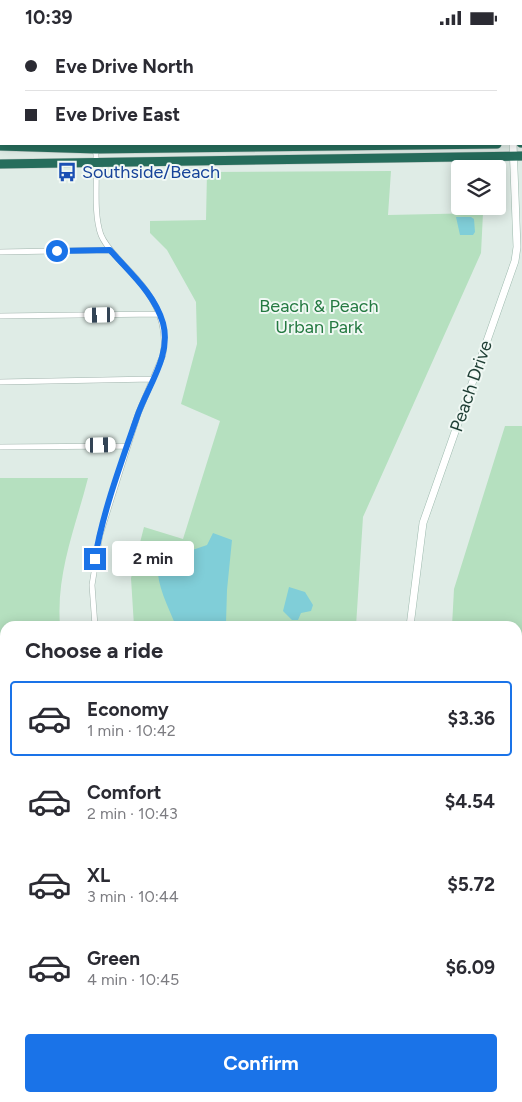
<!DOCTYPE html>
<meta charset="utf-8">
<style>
:root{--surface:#fff;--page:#f2f2f3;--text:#2b2b33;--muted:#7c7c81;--line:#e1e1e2;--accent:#1a73e8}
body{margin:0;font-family:Figtree,sans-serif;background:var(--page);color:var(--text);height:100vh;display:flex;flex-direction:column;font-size:19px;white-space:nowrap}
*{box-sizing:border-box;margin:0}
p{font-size:16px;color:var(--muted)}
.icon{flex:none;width:28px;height:28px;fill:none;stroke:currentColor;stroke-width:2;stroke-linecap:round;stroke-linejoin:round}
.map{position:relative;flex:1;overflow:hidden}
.drawer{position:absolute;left:0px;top:586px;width:522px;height:481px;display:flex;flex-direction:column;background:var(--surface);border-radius:15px 15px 0 0;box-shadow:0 2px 12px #0003}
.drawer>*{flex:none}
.hud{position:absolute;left:0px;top:0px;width:522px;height:110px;box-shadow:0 2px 12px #0003;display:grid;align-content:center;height:110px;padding:0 25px;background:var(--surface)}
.buttons{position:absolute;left:451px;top:125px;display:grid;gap:10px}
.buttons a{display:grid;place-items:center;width:55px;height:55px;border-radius:5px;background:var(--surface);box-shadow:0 2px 12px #0003;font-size:25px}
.end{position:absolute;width:22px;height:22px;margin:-11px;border:6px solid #1a73e8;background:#fff;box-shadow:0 0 0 2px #fff}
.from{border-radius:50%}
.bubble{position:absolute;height:35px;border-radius:5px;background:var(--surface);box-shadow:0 2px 12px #0003;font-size:16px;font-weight:700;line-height:35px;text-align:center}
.car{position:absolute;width:15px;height:30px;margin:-15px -8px;border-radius:6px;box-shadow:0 0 4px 1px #0007;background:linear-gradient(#fff 24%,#345 0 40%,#fff 0 76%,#345 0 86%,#fff 0)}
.hud b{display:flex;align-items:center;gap:18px;height:48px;font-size:19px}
.hud b+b{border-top:1px solid var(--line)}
.hud i{width:12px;height:12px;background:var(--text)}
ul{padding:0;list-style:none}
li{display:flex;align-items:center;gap:15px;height:75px;margin:0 10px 8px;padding:0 15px;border:2px solid transparent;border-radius:5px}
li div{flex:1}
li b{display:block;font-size:19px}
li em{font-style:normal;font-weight:700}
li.current{border-color:var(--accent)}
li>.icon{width:45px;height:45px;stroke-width:1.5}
h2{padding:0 25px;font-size:22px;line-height:60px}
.button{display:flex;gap:10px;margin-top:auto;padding:10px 25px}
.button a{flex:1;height:58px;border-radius:5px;background:var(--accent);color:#fff;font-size:20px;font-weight:700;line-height:58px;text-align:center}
.status{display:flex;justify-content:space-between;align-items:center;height:35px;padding:0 25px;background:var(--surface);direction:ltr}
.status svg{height:14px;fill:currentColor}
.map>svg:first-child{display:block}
.green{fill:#b5e0bf}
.water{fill:#80ced8}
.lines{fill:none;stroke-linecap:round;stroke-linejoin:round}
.street-casing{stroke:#a1b4ad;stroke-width:6}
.secondary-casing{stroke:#9cb9ad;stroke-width:8}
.highway-casing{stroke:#c0c9c6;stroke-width:10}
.street{stroke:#fff;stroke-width:5}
.secondary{stroke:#fff;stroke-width:7}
.highway{stroke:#266d5c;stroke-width:9}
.route{stroke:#1a73e8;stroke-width:6}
.labels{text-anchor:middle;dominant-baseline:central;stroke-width:4;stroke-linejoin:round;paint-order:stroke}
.transit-label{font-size:18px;fill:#164399;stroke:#f0f8f4;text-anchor:start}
.park-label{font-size:18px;fill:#247941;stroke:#f0f8f4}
.street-label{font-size:18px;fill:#1e3e34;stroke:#f0f8f4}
</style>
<div class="status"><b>10:39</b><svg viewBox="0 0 49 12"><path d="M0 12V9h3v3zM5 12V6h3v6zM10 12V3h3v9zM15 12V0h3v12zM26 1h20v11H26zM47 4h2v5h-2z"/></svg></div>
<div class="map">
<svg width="522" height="1067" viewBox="0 0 522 1067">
<rect width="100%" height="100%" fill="#dfece6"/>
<path class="green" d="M176,0h328l3,1h-331z
M391,136l-3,44 95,-2 -2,40 -118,264 -7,109h-222l-3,-48 13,-51 39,12 37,-118 -39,-17 16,-60 -1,-42 -29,-52 -17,-17v-12l56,-1 1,-48z
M505,391h17v369h-4v-169h-66l2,-37z
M0,443h88c-13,51 -32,95 -28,148h-55v176h-5z
M518,774h4v293h-57v-4l53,-1z
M5,814v154l-5,-9v-144z
M309,1062v5h-109l-7,-4z"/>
<path class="water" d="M456,182h15l3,2 1,13 -2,3h-13z
M213,498l19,7 -5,50 -1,33 2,3h-52c-11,-27 -23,-47 -17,-76l16,6 32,-11z
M289,552l16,5 8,13 -2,6 -10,2 -3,7h-6l-9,-9z"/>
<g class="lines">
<defs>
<path id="street" d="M75,0v1
M141,0l1,1
M0,77l1,1
M0,217l110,-2
M0,281l159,-2
M0,347l153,-3
M0,412l127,-1
M95,591l-3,-41 8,-50 38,-121 25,-59c6,-38 -14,-65 -39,-90 -9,-10 -18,-18 -23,-30 -9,-25 -2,-64 -6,-91
M0,1010l5,2
M356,1062v5
M425,1062v5
M76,1067l2,-5"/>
<path id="secondary" d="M521,24l1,-2
M410,591l13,-103 92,-262 2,-14 -4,-103
M518,766h4
M0,773h5"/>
<path id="highway" d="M521,108h1
M0,111l96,3 401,-5
M0,129l522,-8"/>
</defs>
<use href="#street" class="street-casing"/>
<use href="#secondary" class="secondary-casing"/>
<use href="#highway" class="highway-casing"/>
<use href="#street" class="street"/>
<use href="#secondary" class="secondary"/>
<use href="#highway" class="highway"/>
</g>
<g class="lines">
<path class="route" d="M57,216l53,-1c20,23 44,43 53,73 9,33 -16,64 -26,94 -15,43 -35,97 -42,142"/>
</g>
<defs>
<symbol id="bus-bare" viewBox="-9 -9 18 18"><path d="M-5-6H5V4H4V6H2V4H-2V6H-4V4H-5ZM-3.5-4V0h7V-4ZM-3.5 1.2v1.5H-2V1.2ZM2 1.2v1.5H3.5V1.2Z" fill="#1a4fb4" stroke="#f0f8f4" stroke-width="2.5" paint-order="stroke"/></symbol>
</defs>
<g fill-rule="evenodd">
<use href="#bus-bare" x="53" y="123" width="28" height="28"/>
</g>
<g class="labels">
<g class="transit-label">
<text x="82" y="137">Southside/Beach</text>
</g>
<g class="park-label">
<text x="319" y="271">Beach &amp; Peach<tspan x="319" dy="21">Urban Park</tspan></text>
</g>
<g class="street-label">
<text transform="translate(471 351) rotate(-71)">Peach Drive</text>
</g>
</g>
</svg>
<div class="buttons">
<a><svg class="icon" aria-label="layers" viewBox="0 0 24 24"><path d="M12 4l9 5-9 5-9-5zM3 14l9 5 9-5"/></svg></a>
</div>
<i class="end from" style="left:57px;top:216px"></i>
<i class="end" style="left:95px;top:524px"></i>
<div class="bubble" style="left:112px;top:506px;width:82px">2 min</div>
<i class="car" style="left:100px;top:280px;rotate:269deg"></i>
<i class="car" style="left:101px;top:410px;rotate:89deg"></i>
<div class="hud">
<b><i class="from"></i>Eve Drive North</b>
<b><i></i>Eve Drive East</b>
</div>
<section class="drawer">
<h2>Choose a ride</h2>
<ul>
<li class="current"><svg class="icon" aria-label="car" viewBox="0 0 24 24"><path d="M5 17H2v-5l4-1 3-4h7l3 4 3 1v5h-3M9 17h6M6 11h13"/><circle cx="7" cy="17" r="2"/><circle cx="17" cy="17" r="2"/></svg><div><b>Economy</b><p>1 min · 10:42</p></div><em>$3.36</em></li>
<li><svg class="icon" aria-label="car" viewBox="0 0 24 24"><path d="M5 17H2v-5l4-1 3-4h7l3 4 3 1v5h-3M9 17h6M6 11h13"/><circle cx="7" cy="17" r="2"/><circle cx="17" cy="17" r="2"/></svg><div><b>Comfort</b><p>2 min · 10:43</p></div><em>$4.54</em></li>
<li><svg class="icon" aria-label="car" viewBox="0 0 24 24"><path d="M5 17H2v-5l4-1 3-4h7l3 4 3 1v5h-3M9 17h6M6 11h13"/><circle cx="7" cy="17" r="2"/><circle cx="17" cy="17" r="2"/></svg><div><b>XL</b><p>3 min · 10:44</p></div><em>$5.72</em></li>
<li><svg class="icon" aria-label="car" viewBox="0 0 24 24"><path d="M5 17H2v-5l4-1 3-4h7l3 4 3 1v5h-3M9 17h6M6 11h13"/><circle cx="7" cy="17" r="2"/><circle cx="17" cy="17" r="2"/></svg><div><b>Green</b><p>4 min · 10:45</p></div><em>$6.09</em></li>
</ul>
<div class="button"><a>Confirm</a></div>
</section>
</div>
